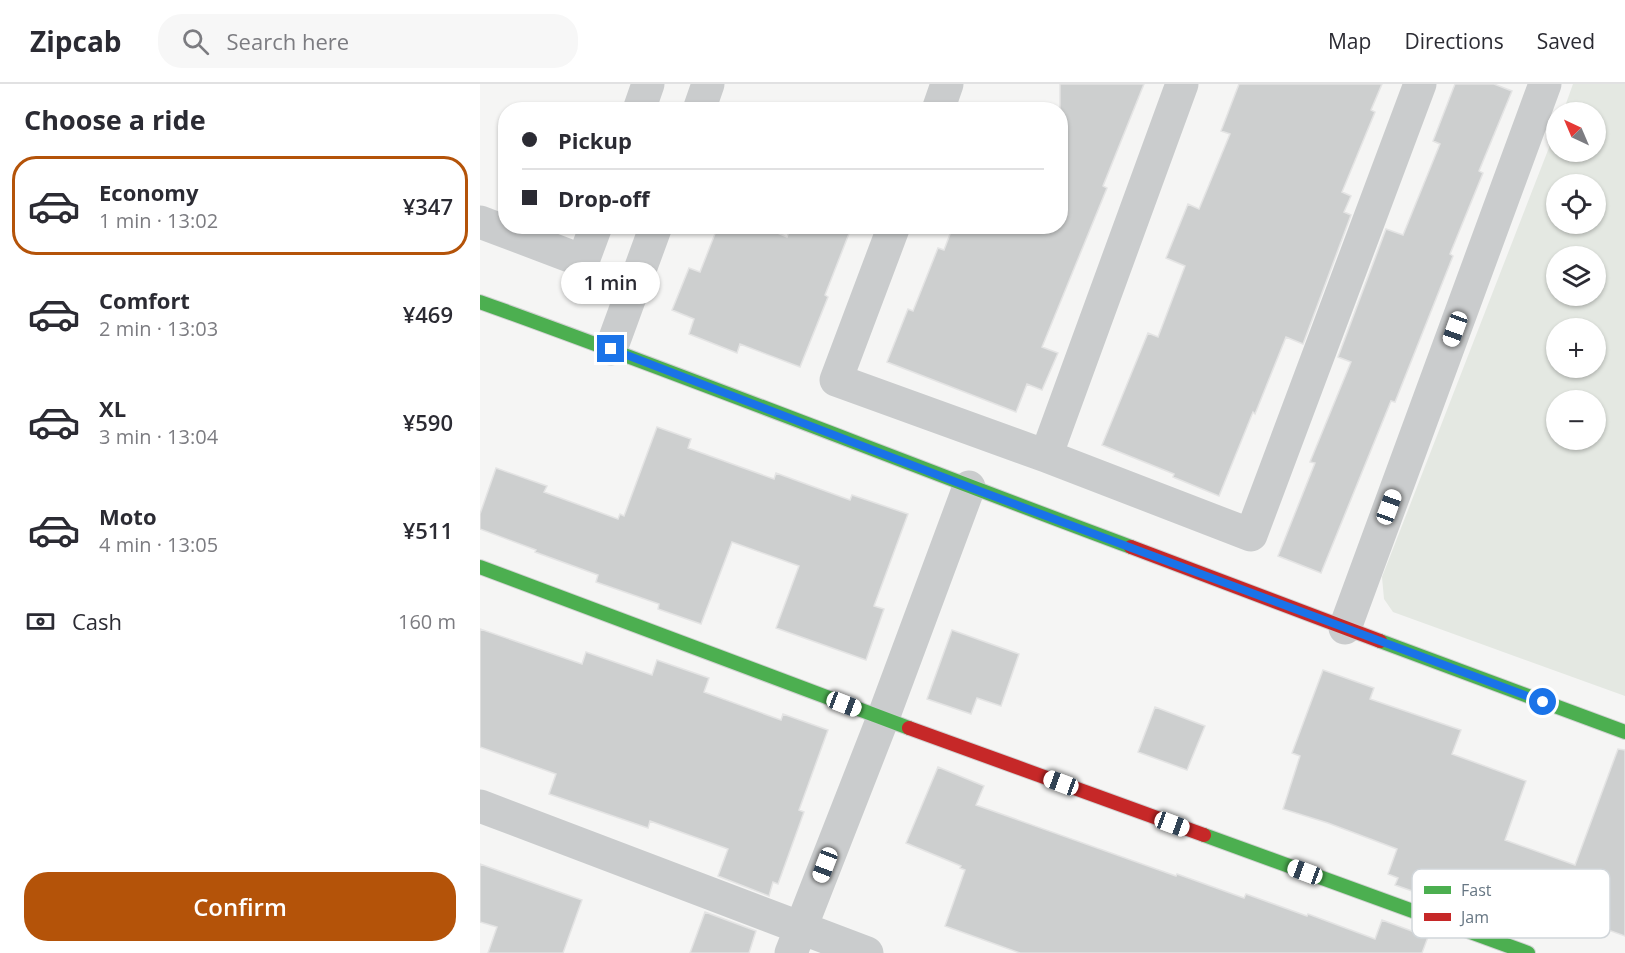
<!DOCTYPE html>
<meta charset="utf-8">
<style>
:root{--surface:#fff;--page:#f7f7f7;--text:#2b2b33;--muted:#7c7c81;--line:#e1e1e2;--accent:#b45309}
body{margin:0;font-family:"Open Sans",sans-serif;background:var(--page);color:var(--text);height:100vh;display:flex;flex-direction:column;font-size:22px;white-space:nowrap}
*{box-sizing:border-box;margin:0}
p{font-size:20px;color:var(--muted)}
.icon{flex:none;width:33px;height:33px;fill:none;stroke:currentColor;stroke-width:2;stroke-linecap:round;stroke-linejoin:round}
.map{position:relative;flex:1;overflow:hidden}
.sheet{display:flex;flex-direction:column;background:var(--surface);width:480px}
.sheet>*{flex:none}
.banner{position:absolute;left:18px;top:18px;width:570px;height:132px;border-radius:24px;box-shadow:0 2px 4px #0004;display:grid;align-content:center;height:132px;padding:0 24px;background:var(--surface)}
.needle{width:39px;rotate:316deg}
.controls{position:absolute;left:1066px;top:18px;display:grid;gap:12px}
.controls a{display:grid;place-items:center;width:60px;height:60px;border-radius:50%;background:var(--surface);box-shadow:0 2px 4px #0004;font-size:30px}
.end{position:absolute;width:27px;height:27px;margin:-14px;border:8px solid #1a73e8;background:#fff;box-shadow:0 0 0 3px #fff}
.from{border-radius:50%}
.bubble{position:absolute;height:42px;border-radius:21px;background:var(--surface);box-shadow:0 2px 4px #0004;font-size:20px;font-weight:600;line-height:42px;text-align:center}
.car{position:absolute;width:18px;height:36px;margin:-18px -9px;border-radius:8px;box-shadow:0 0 4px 2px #0007;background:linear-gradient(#fff 24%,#345 0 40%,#fff 0 76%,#345 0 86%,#fff 0)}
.banner b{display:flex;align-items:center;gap:21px;height:57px;font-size:22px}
.banner b+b{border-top:2px solid var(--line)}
.banner i{width:15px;height:15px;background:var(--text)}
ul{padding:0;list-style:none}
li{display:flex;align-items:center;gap:18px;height:99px;margin:0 12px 9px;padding:0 12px;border:3px solid transparent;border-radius:24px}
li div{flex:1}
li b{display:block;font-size:22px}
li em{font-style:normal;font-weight:600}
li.on{border-color:var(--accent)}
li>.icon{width:54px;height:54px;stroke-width:1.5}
h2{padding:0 24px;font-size:27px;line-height:72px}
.pay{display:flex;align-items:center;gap:15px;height:66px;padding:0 24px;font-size:22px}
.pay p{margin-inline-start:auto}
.button{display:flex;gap:12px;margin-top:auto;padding:12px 24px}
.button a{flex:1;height:69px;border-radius:24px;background:var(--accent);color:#fff;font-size:24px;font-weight:600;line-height:69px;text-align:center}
header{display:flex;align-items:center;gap:36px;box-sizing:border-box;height:84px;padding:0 30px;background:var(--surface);border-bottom:2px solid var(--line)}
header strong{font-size:28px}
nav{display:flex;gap:33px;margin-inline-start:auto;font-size:21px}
.search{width:420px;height:54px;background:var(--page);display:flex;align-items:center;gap:15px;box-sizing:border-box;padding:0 21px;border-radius:24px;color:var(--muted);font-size:22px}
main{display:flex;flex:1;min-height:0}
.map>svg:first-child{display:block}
.green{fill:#e4e8e2;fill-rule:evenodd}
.building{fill:#cdcfcf;stroke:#e4e4e4;stroke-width:1.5}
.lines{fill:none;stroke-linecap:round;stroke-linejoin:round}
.fast-casing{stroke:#d1d2d2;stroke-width:16}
.jam-casing{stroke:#d1d2d2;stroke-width:16}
.street{stroke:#cacccd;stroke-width:33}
.fast{stroke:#4caf50;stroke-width:14}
.jam{stroke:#c62828;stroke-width:14}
.route{stroke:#1a73e8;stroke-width:8}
.key{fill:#fff;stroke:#d1d6da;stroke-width:1.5}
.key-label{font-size:16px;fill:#667683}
</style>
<header>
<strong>Zipcab</strong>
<div class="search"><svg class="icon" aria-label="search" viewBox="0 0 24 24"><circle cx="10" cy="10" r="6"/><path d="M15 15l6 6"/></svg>Search here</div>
<nav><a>Map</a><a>Directions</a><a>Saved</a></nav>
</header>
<main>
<section class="sheet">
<h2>Choose a ride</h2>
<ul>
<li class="on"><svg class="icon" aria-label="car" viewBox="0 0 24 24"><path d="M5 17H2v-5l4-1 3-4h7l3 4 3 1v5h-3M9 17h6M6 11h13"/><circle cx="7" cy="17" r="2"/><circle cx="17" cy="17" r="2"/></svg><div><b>Economy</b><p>1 min · 13:02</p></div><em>¥347</em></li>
<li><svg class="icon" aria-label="car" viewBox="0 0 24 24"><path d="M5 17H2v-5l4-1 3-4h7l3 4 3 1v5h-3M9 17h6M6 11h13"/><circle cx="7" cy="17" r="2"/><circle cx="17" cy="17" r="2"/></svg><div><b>Comfort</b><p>2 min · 13:03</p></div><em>¥469</em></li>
<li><svg class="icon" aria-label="car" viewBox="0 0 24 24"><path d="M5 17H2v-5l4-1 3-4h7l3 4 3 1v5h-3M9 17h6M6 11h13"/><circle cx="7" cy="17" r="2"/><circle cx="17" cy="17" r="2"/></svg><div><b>XL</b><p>3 min · 13:04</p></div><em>¥590</em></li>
<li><svg class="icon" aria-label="car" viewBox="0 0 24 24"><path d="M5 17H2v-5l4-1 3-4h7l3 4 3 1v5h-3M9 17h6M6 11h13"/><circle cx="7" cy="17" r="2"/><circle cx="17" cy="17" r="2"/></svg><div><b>Moto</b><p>4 min · 13:05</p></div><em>¥511</em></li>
</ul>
<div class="pay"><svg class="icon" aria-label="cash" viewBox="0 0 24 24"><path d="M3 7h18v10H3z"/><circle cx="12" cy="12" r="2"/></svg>Cash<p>160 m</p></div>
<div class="button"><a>Confirm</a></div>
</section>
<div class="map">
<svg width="1145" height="869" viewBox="0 0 1145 869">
<rect width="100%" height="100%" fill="#f5f5f4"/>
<path class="green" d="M1093,0h52v612l-232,-84 -9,-13 -2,-22 175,-450v25h39v-40h-33zM1077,100h39v40h-39zM1077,172h39v40h-39zM1077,244h39v40h-39zM1077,316h39v40h-39z"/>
<path class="building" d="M580,0h84l-41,102 4,2 -65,159 16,6 -16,37 -15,-6 -11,28 -129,-50 21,-53 5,2 25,-63 6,2 9,-24h107z
M759,0h143l-11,26 4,2 -33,80 9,4 -7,16 7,3 -48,129 -17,-7 -31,77 -2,-2 -34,84 -46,-19 1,-3 -72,-29 46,-112 10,4 27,-71 -19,-8 22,-54 11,5 31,-75 -9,-3z
M975,0h39l18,7 -33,80 4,2 -33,81 3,2 -58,146 -4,-1 -70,172 -43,-17 37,-93 -5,-1 41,-100 -13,-5 48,-128 17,6 37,-91 -7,-3z
M238,142h43l26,11 4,-11h61l-27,69 3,2 -28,70 -60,-23 -3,9 -48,-19 5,-15 -22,-9 17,-42 11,4z
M177,343l34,12 -3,9 86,31 2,-6 74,27 2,-5 56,19 -34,92 10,3 -18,51 -90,-32 23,-62 -67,-24 -31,82 -43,-15 1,-5 -63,-22 2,-7 -63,-23 1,-2 -56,-21v-15l16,-46 51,18 -3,6 74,27 2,-5 4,2z
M0,545l102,35 4,-12 66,23 5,-15 52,18 -5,14 77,28 2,-6 45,16 -29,80 5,2 -26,72 -5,-2 -4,14 -51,-20 10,-27 -78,-28 -2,7 -99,-34 7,-20 -76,-27z
M472,546l67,24 -18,52 -24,-8 -6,16 -44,-15z
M843,586l51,18 -4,11 91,31 -9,24 74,27 -21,59 70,25 43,-116 7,1v186l-81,-29 -9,24 -92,-34 -2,4 -46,-16 3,-7 -10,-4 9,-25 -69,-26 -45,-14 17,-53 -8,-3z
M675,623l50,19 -18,44 -49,-18z
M458,683l46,19 -8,19 200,71 1,-2 67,24 2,-4 61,22 1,-2 67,25 7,-19 46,17 -6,16h-402l-75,-27 20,-56 -5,-2 1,-2 -55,-23z
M0,780l102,36 -19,53h-75l9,-26 -17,-5z
M225,828l51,19 -7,22h-59z"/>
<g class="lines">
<defs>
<path id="fast" d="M0,218c218,78 433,164 651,245
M0,483l429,161
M900,557l245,91
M724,751l324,118"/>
<path id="jam" d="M651,463l249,94
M429,644l295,107"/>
</defs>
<use href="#fast" class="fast-casing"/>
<use href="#jam" class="jam-casing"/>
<path class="street" d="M159,26l9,-26
M219,26l9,-26
M458,26l9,-26
M0,138l103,39 13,-35
M414,142l-58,154 210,76 205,79 169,-451
M131,265l45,-123
M566,372l136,-372
M865,544l200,-544
M0,722l387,147
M311,869l92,-235 86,-231"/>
<use href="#fast" class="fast"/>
<use href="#jam" class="jam"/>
</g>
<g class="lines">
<path class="route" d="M131,265l358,138 574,215"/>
</g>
<rect x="932" y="785" width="198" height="69" rx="9" class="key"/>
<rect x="944" y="802" width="27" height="8" fill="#4caf50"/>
<rect x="944" y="829" width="27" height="8" fill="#c62828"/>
<g class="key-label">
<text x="981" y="812">Fast</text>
<text x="981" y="839">Jam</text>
</g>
</svg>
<div class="controls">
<a><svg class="needle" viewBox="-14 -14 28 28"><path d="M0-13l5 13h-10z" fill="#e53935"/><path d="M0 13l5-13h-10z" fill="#7c7c81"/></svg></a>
<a><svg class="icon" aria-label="locate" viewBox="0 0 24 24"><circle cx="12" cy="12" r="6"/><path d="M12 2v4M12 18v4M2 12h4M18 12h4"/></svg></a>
<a><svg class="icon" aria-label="layers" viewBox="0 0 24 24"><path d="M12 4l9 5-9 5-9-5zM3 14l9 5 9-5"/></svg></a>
<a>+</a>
<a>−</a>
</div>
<i class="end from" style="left:1063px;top:618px"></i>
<i class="end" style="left:131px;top:265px"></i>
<div class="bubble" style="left:81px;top:178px;width:99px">1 min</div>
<i class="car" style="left:975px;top:245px;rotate:200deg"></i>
<i class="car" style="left:909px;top:423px;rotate:20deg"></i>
<i class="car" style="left:364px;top:620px;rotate:111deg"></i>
<i class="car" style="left:581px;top:699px;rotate:290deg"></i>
<i class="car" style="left:692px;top:740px;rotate:110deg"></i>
<i class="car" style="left:345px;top:781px;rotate:201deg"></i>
<i class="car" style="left:825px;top:788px;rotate:290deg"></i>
<div class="banner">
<b><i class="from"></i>Pickup</b>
<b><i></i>Drop-off</b>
</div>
</div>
</main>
